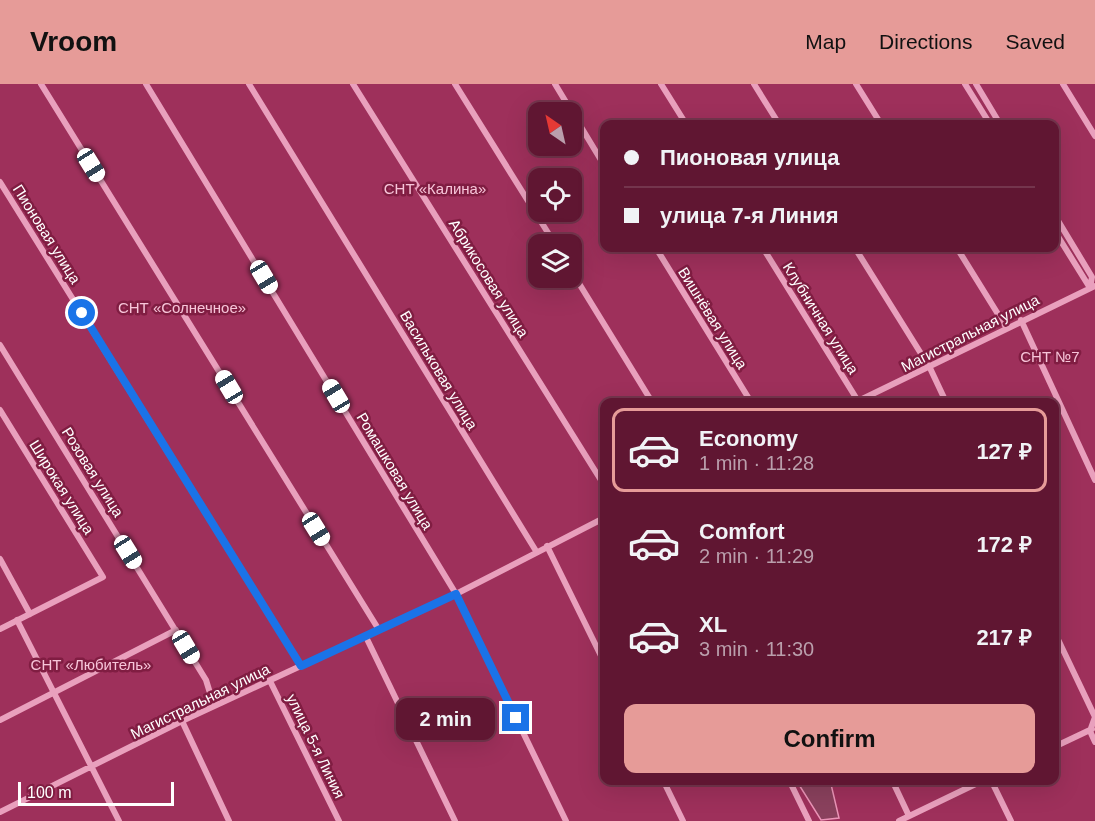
<!DOCTYPE html>
<meta charset="utf-8">
<style>
:root{--surface:#601632;--page:#69233e;--text:#f1f3f6;--muted:#ba9fac;--line:#74354d;--accent:#e69b98}
body{margin:0;font-family:Helvetica,sans-serif;background:var(--page);color:var(--text);height:100vh;display:flex;flex-direction:column;font-size:22px;white-space:nowrap}
*{box-sizing:border-box;margin:0}
p{font-size:20px;color:var(--muted)}
.icon{flex:none;width:33px;height:33px;fill:none;stroke:currentColor;stroke-width:2;stroke-linecap:round;stroke-linejoin:round}
.map{position:relative;flex:1;overflow:hidden}
.panel{position:absolute;left:600px;top:314px;width:459px;height:387px;display:flex;flex-direction:column;background:var(--surface);border-radius:12px;box-shadow:0 6px 24px #0002,0 0 0 2px var(--line)}
.panel>*{flex:none}
.top-card{position:absolute;left:600px;top:36px;width:459px;height:132px;border-radius:12px;box-shadow:0 6px 24px #0002,0 0 0 2px var(--line);display:grid;align-content:center;height:132px;padding:0 24px;background:var(--surface)}
.needle{width:39px;rotate:326deg}
.fabs{position:absolute;left:528px;top:18px;display:grid;gap:12px}
.fabs a{display:grid;place-items:center;width:54px;height:54px;border-radius:12px;background:var(--surface);box-shadow:0 6px 24px #0002,0 0 0 2px var(--line);font-size:30px}
.scale{position:absolute;left:18px;bottom:15px;width:156px;box-sizing:border-box;padding-left:6px;border:3px solid #fff;border-top:0;font-size:16px;line-height:21px;white-space:nowrap;color:#fff;-webkit-text-stroke:4px #801d42;paint-order:stroke}
.end{position:absolute;width:27px;height:27px;margin:-14px;border:8px solid #1a73e8;background:#fff;box-shadow:0 0 0 3px #fff}
.from{border-radius:50%}
.bubble{position:absolute;height:42px;border-radius:12px;background:var(--surface);box-shadow:0 6px 24px #0002,0 0 0 2px var(--line);font-size:20px;font-weight:600;line-height:42px;text-align:center}
.car{position:absolute;width:18px;height:36px;margin:-18px -9px;border-radius:8px;box-shadow:0 0 4px 2px #0007;background:linear-gradient(#fff 24%,#345 0 40%,#fff 0 76%,#345 0 86%,#fff 0)}
.top-card b{display:flex;align-items:center;gap:21px;height:57px;font-size:22px}
.top-card b+b{border-top:2px solid var(--line)}
.top-card i{width:15px;height:15px;background:var(--text)}
ul{padding:10px 0 0;list-style:none}
li{display:flex;align-items:center;gap:18px;height:84px;margin:0 12px 9px;padding:0 12px;border:3px solid transparent;border-radius:12px}
li div{flex:1}
li b{display:block;font-size:22px}
li em{font-style:normal;font-weight:600}
li.active{border-color:var(--accent)}
li>.icon{width:54px;height:54px;stroke-width:1.5}
.cta{display:flex;gap:12px;margin-top:auto;padding:12px 24px}
.cta a{flex:1;height:69px;border-radius:12px;background:var(--accent);color:#111;font-size:24px;font-weight:600;line-height:69px;text-align:center}
header{display:flex;align-items:center;gap:36px;box-sizing:border-box;height:84px;padding:0 30px;background:var(--accent);color:#111}
header strong{font-size:28px}
nav{display:flex;gap:33px;margin-inline-start:auto;font-size:21px}
.map>svg:first-child{display:block}
.green{fill:#9e305b;fill-rule:evenodd}
.water{fill:#8a415d;stroke:#eb94b7;stroke-width:1.5}
.lines{fill:none;stroke-linecap:round;stroke-linejoin:round}
.minor{stroke:#e9a0bd;stroke-width:6}
.route{stroke:#1a73e8;stroke-width:8}
.labels{text-anchor:middle;dominant-baseline:central;stroke-width:5;stroke-linejoin:round;paint-order:stroke}
.park-label{font-size:15px;fill:#f7c5d9;stroke:#801d42}
.street-label{font-size:15px;fill:#fff;stroke:#801d42}
</style>
<header>
<strong>Vroom</strong>
<nav><a>Map</a><a>Directions</a><a>Saved</a></nav>
</header>
<div class="map">
<svg width="1095" height="737" viewBox="0 0 1095 737">
<rect width="100%" height="100%" fill="#801d42"/>
<path class="green" d="M0,0h1095v737h-1095zM538,28h34v34h-34zM604,40h450v124h-450zM538,94h34v34h-34zM538,160h34v34h-34zM604,318h450v378h-450z"/>
<path class="water" d="M796,696h34l9,38 -18,2z"/>
<g class="lines">
<path class="minor" d="M41,0l338,546
M146,0l310,510 110,227
M249,0l287,467
M353,0l251,401
M455,0l100,160
M555,0l49,81
M661,0l25,40
M754,0l25,40
M856,0l25,40
M965,0l25,40
M976,0l24,40
M1063,0l32,52
M0,98l301,484
M1054,130l38,63 -2,11
M1054,146l36,58
M656,164l95,154
M763,164l95,153
M855,164l75,120 16,34
M957,164l49,79
M572,188l80,130
M1021,236l74,160
M0,261l206,335 8,26
M856,318l239,-116
M0,326l103,167 -103,52
M547,462l57,116
M0,475l30,55
M17,536l102,201
M1054,547l41,86 -5,14 5,11
M366,553l89,184
M270,597l69,140
M0,636l176,-90
M182,637l47,100
M1054,663l38,-18
M663,696l20,41
M789,696l20,41
M892,696l17,36
M991,696l20,41
M0,728l182,-91 274,-127 148,-76
M899,737l85,-41"/>
</g>
<g class="lines">
<path class="route" d="M82,229l219,353 155,-72 60,124"/>
</g>
<g class="labels">
<g class="park-label">
<text x="435" y="104">СНТ «Калина»</text>
<text x="182" y="223">СНТ «Солнечное»</text>
<text x="1050" y="272">СНТ №7</text>
<text x="91" y="580">СНТ «Любитель»</text>
</g>
<g class="street-label">
<text transform="translate(47 150) rotate(58)">Пионовая улица</text>
<text transform="translate(489 194) rotate(58)">Абрикосовая улица</text>
<text transform="translate(713 234) rotate(58)">Вишнёвая улица</text>
<text transform="translate(821 234) rotate(58)">Клубничная улица</text>
<text transform="translate(970 249) rotate(-27)">Магистральная улица</text>
<text transform="translate(439 286) rotate(59)">Васильковая улица</text>
<text transform="translate(395 387) rotate(59)">Ромашковая улица</text>
<text transform="translate(93 388) rotate(58)">Розовая улица</text>
<text transform="translate(62 403) rotate(58)">Широкая улица</text>
<text transform="translate(200 617) rotate(-26)">Магистральная улица</text>
<text transform="translate(316 662) rotate(64)">улица 5-я Линия</text>
</g>
</g>
</svg>
<div class="fabs">
<a><svg class="needle" viewBox="-14 -14 28 28"><path d="M0-13l5 13h-10z" fill="#e53935"/><path d="M0 13l5-13h-10z" fill="#ba9fac"/></svg></a>
<a><svg class="icon" aria-label="locate" viewBox="0 0 24 24"><circle cx="12" cy="12" r="6"/><path d="M12 2v4M12 18v4M2 12h4M18 12h4"/></svg></a>
<a><svg class="icon" aria-label="layers" viewBox="0 0 24 24"><path d="M12 4l9 5-9 5-9-5zM3 14l9 5 9-5"/></svg></a>
</div>
<div class="scale">100 m</div>
<i class="end from" style="left:82px;top:229px"></i>
<i class="end" style="left:516px;top:634px"></i>
<div class="bubble" style="left:396px;top:614px;width:99px">2 min</div>
<i class="car" style="left:91px;top:81px;rotate:148deg"></i>
<i class="car" style="left:264px;top:193px;rotate:149deg"></i>
<i class="car" style="left:229px;top:303px;rotate:329deg"></i>
<i class="car" style="left:336px;top:312px;rotate:329deg"></i>
<i class="car" style="left:316px;top:445px;rotate:148deg"></i>
<i class="car" style="left:128px;top:468px;rotate:148deg"></i>
<i class="car" style="left:186px;top:563px;rotate:149deg"></i>
<div class="top-card">
<b><i class="from"></i>Пионовая улица</b>
<b><i></i>улица 7-я Линия</b>
</div>
<section class="panel">
<ul>
<li class="active"><svg class="icon" aria-label="car" viewBox="0 0 24 24"><path d="M5 17H2v-5l4-1 3-4h7l3 4 3 1v5h-3M9 17h6M6 11h13"/><circle cx="7" cy="17" r="2"/><circle cx="17" cy="17" r="2"/></svg><div><b>Economy</b><p>1 min · 11:28</p></div><em>127 ₽</em></li>
<li><svg class="icon" aria-label="car" viewBox="0 0 24 24"><path d="M5 17H2v-5l4-1 3-4h7l3 4 3 1v5h-3M9 17h6M6 11h13"/><circle cx="7" cy="17" r="2"/><circle cx="17" cy="17" r="2"/></svg><div><b>Comfort</b><p>2 min · 11:29</p></div><em>172 ₽</em></li>
<li><svg class="icon" aria-label="car" viewBox="0 0 24 24"><path d="M5 17H2v-5l4-1 3-4h7l3 4 3 1v5h-3M9 17h6M6 11h13"/><circle cx="7" cy="17" r="2"/><circle cx="17" cy="17" r="2"/></svg><div><b>XL</b><p>3 min · 11:30</p></div><em>217 ₽</em></li>
</ul>
<div class="cta"><a>Confirm</a></div>
</section>
</div>
